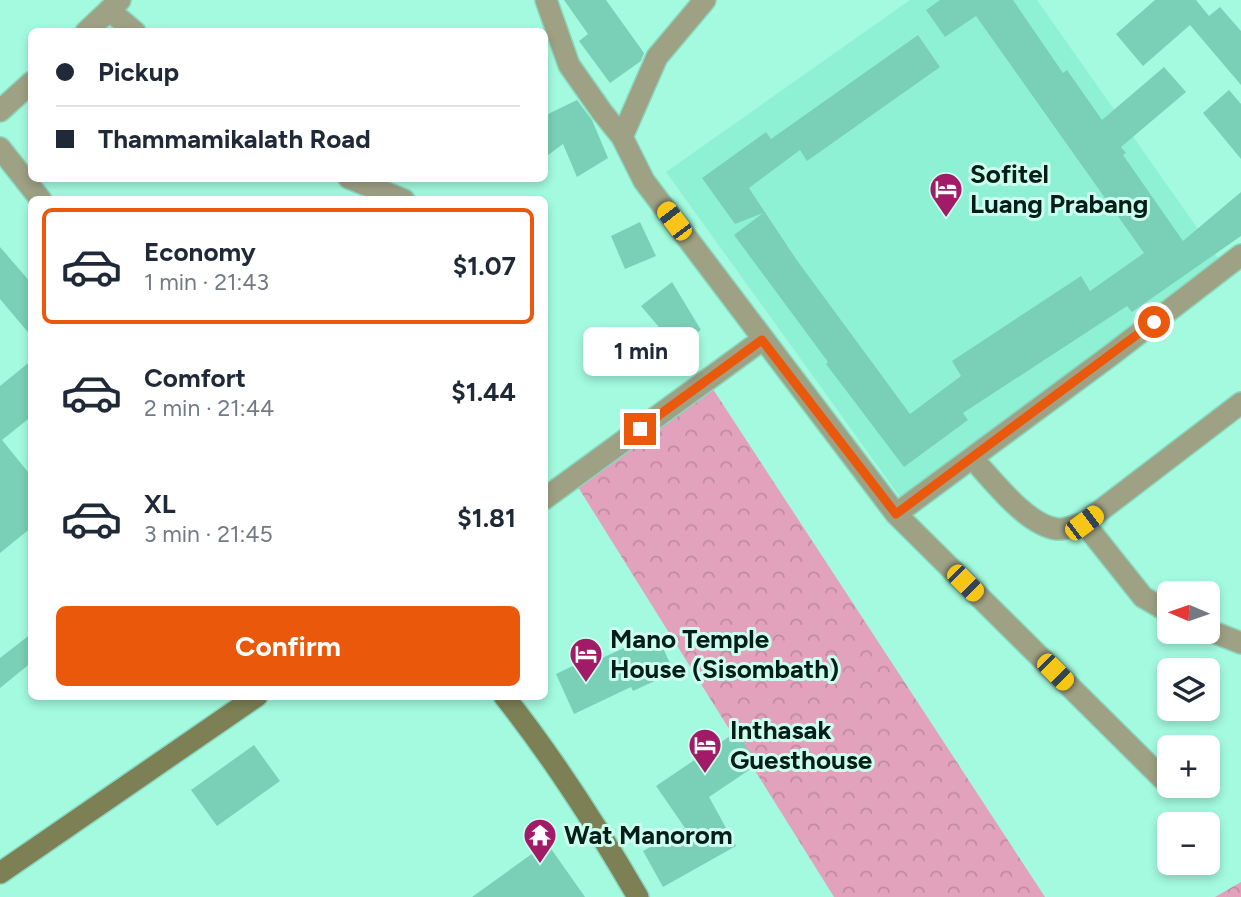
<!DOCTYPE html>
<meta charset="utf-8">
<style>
:root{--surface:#fff;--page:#f6f6f7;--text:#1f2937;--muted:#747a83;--line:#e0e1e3;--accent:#ea580c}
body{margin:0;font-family:Figtree,sans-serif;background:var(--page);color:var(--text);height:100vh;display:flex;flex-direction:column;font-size:26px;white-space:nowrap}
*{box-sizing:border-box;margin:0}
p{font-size:23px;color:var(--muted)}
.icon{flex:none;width:38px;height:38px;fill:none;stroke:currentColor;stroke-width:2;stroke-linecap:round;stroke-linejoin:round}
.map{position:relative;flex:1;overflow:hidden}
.sheet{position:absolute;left:28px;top:196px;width:520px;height:504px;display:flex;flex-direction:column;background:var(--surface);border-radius:10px;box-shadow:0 4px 10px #0003}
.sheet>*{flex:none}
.banner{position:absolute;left:28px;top:28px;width:520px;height:154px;border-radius:10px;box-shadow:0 4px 10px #0003;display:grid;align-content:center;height:154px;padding:0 28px;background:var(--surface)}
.needle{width:46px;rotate:272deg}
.tools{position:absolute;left:1157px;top:581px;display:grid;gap:14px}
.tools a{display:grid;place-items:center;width:63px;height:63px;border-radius:10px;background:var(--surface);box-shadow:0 4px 10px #0003;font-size:35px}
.end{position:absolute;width:32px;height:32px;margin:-16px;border:9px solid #ea580c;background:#fff;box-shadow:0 0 0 4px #fff}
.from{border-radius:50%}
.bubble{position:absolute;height:49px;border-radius:10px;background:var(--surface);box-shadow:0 4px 10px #0003;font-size:23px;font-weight:700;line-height:49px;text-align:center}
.car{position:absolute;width:21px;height:42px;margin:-21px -10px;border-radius:9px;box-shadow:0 0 5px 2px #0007;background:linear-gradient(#f5c518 24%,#345 0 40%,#f5c518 0 76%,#345 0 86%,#f5c518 0)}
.banner b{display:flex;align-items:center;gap:24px;height:66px;font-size:26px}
.banner b+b{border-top:2px solid var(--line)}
.banner i{width:18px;height:18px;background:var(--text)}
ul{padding:12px 0 0;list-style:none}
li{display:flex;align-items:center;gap:21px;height:116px;margin:0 14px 10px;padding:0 14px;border:4px solid transparent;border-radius:10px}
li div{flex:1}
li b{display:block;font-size:26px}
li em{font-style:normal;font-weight:700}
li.current{border-color:var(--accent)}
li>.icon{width:63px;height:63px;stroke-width:1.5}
.cta{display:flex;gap:14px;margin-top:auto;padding:14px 28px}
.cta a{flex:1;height:80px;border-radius:10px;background:var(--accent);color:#fff;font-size:28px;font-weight:700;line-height:80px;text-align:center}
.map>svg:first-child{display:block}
.built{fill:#8ff1d3}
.forest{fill:url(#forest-crowns)}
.building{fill:#7ad0b6}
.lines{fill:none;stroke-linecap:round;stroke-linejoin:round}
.street-casing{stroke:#89d7bf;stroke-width:24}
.secondary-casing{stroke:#89d7bf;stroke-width:24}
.street{stroke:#9ea184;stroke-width:21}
.secondary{stroke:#7c8054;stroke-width:21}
.route{stroke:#ea580c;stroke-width:9}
.labels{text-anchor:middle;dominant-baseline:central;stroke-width:6;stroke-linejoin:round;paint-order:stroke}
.poi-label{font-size:26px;font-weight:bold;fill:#031e17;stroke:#cdffee;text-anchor:start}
</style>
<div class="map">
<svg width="1241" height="897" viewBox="0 0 1241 897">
<defs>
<pattern id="forest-crowns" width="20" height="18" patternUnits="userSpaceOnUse" patternTransform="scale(1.75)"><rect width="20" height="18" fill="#e2a2bc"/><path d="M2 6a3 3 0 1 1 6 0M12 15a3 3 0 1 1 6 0" fill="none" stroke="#c08ba1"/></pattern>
</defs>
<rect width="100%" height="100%" fill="#a3fadf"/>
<path class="built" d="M910,0h127l187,266 -324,231 -234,-325z"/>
<path class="forest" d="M707,380l338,517h-211l-261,-418z
M1241,882v15h-26z"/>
<path class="building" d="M564,0h42l38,53 -3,8 -31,22 -31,-42 9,-7z
M940,0h73l50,73 4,-3 35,50 62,-53 22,25 -65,55 5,6 -3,2 60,86 58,-49v44l-109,76 -5,-6 -164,107 5,7 -64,47 -78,-103 2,-2 -94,-127 29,-22 -28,11 -33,-46 64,-46 5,7 147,-104 22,32 -133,94 -7,-11 -51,38 47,71 114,155 51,-38 -9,-15 129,-85 9,15 54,-38 -168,-237 -31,21 -19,-27z
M1155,0h41l13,16 11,-9 21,24v54l-51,-60 -47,41 -27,-32z
M1229,90l12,14v55l-38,-46z
M577,100l15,20 16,38 -31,19 -14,-33 -19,14v-42z
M640,222l16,34 -31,13 -14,-33z
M0,247l32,37v53l-32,-38z
M672,282l29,48 -26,16 -34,-40z
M32,360v56l-30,24 30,37v50l-32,26v-167z
M32,633v29l-32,26v-30z
M656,633l18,39 -41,19 -2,-4 -57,27 -18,-40 42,-20 2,5z
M736,732l22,32 -49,33 27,49 -73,41 -20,-36 42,-23 -29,-42z
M254,745l26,36 -63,45 -26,-36z
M547,843l38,54h-113z"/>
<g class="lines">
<defs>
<path id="street" d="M546,0l23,65 33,47 20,25 22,44 252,333 268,266
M109,10l26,22
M86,32l34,-32
M0,111l32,-29
M622,137l35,-80 48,-57
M0,148l41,52
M349,178l55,22
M972,458c20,21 54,67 85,71 8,1 19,-4 27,-6l157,-120
M544,499l218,-159
M896,514l215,-159 130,-100
M1084,523l59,74 26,15
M1208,630l33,13"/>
<path id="secondary" d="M504,696c50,63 94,132 134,201
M0,873l257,-177"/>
</defs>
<use href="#street" class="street-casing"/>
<use href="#secondary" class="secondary-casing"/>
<use href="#street" class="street"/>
<use href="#secondary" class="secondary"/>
</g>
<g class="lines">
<path class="route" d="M640,429l122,-89 134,174 258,-192"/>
</g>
<defs>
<symbol id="hotel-pin" viewBox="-11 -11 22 30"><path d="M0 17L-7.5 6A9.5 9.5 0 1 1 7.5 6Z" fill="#a21b67" stroke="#cdffee"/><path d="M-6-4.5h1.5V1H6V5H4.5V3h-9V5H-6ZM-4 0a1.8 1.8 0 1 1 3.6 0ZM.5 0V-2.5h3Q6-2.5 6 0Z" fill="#fff"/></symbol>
<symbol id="temple-pin" viewBox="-11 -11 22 30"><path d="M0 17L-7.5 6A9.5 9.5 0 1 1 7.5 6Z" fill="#a21b67" stroke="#cdffee"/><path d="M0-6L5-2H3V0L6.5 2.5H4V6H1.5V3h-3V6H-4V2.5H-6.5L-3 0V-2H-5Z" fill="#fff"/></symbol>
</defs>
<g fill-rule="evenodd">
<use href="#hotel-pin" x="927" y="170" width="38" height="52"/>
<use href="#hotel-pin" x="567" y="635" width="38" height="52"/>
<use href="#hotel-pin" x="686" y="726" width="38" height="52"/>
<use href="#temple-pin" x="521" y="816" width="38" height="52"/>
</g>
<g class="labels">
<g class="poi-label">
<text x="970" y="174">Sofitel<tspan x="970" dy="30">Luang Prabang</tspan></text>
<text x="610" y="639">Mano Temple<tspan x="610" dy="30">House (Sisombath)</tspan></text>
<text x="730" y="730">Inthasak<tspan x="730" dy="30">Guesthouse</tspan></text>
<text x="564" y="835">Wat Manorom</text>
</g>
</g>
</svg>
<div class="tools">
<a><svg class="needle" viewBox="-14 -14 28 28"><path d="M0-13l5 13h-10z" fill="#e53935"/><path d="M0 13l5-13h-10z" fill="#747a83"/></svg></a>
<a><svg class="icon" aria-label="layers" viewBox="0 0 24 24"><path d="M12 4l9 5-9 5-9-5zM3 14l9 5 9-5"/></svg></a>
<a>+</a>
<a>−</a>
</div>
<i class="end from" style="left:1154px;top:322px"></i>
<i class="end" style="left:640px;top:429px"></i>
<div class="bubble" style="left:583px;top:327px;width:116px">1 min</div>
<i class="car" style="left:674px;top:221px;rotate:323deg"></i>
<i class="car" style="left:1084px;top:523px;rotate:53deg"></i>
<i class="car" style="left:965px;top:583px;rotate:135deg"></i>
<i class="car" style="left:1055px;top:672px;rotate:135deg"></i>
<div class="banner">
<b><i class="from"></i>Pickup</b>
<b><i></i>Thammamikalath Road</b>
</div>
<section class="sheet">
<ul>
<li class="current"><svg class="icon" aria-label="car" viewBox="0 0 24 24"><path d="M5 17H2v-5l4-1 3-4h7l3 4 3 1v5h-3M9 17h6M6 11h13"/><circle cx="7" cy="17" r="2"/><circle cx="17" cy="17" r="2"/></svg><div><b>Economy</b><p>1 min · 21:43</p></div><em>$1.07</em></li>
<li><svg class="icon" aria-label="car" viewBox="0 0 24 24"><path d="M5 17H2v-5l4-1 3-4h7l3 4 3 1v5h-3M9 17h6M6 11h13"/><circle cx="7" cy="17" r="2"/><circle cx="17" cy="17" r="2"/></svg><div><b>Comfort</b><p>2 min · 21:44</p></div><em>$1.44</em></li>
<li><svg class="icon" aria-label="car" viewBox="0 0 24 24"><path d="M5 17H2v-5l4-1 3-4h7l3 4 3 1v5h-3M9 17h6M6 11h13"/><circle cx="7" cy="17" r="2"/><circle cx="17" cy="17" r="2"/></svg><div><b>XL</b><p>3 min · 21:45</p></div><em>$1.81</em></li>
</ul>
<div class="cta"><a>Confirm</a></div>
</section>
</div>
